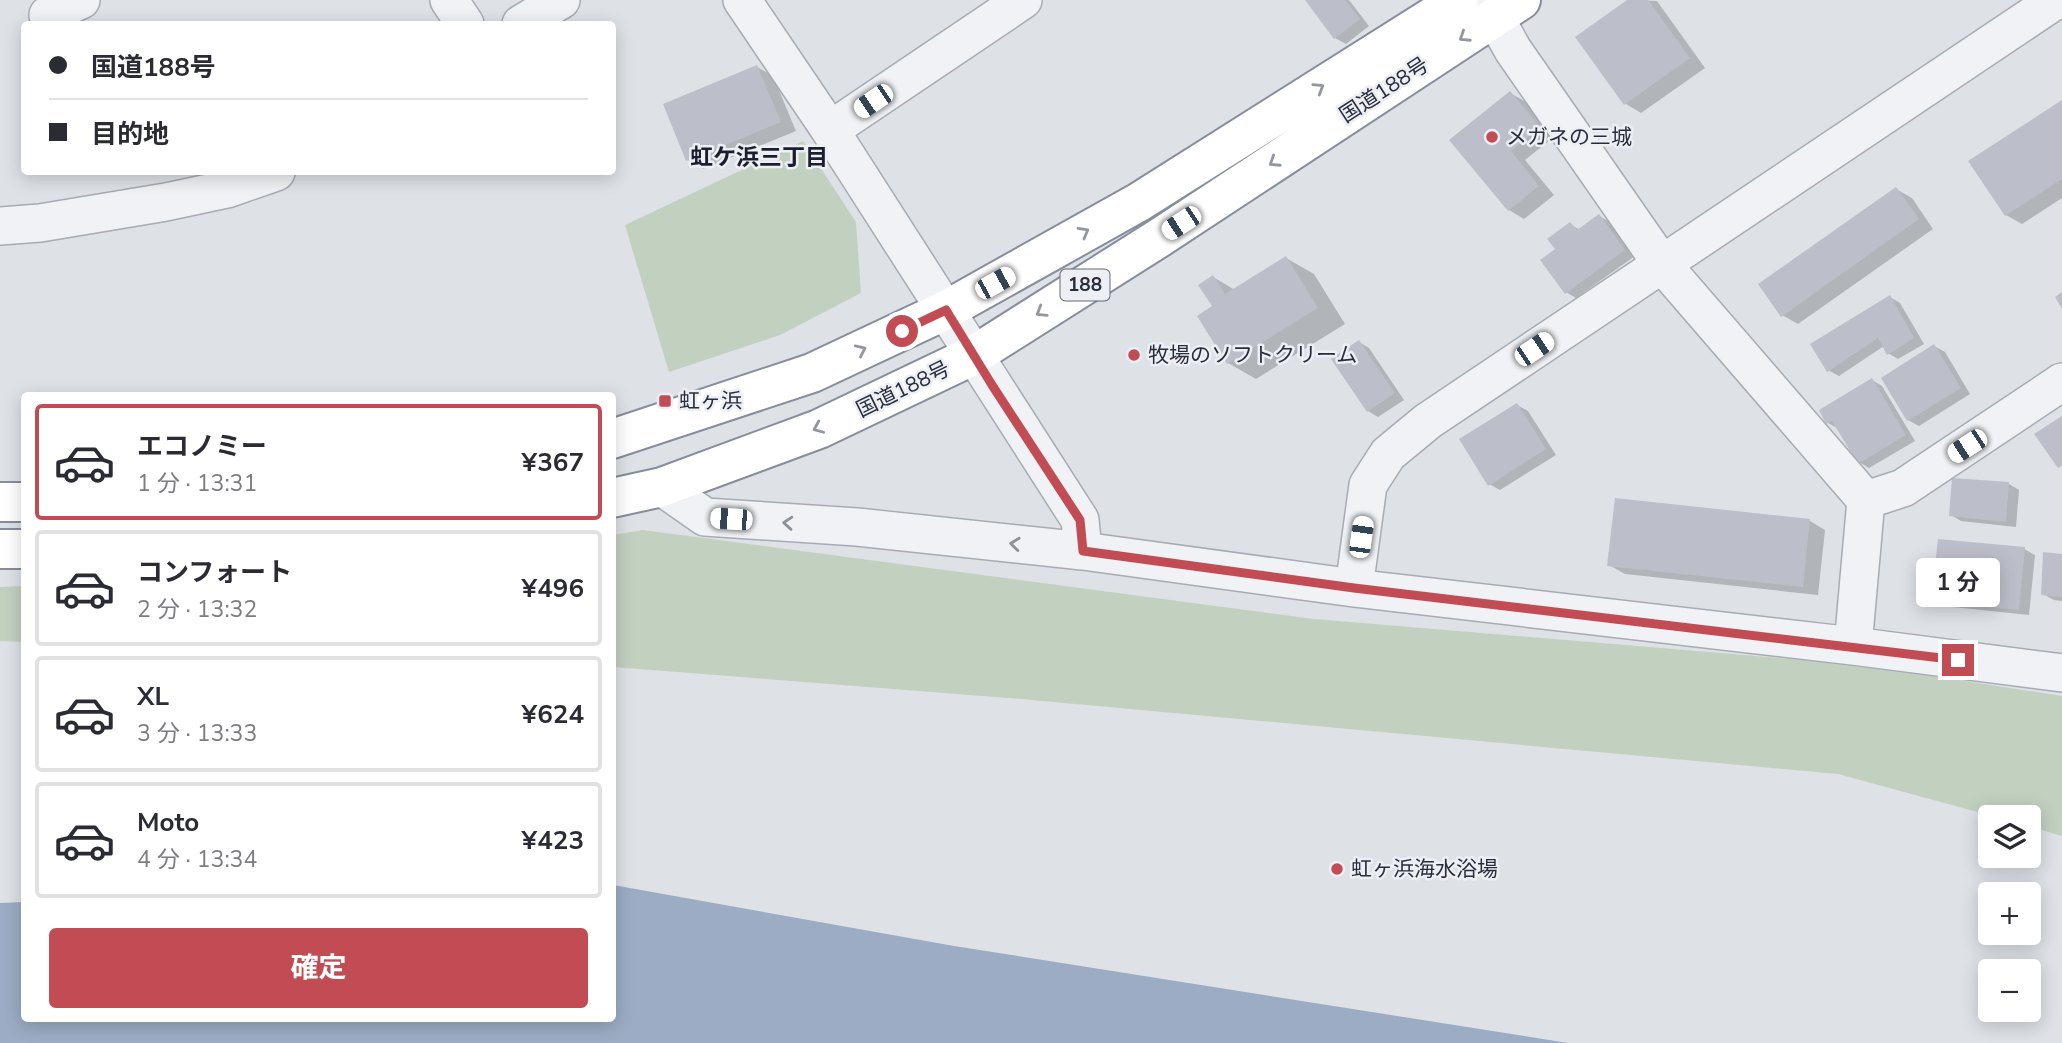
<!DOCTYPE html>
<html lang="ja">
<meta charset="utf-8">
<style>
:root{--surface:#fff;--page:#f7f7f7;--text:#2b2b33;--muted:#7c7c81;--line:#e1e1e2;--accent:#c24c53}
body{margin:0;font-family:"Nunito Sans","Noto Sans JP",sans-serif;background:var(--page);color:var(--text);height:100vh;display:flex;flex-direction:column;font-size:26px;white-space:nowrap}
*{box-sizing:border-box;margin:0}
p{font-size:23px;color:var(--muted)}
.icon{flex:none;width:38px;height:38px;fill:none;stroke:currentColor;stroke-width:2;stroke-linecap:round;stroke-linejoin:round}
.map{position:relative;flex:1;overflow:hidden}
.side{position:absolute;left:21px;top:392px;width:595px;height:630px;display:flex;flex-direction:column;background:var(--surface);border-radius:7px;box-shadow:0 4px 18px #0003}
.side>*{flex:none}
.guide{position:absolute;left:21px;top:21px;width:595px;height:154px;border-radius:7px;box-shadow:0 4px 18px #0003;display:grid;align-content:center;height:154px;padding:0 28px;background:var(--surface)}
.fabs{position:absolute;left:1978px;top:805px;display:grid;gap:14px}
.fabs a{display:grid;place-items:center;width:63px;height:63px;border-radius:7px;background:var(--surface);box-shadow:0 4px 18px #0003;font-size:35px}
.end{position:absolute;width:32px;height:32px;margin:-16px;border:9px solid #c24c53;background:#fff;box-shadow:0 0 0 4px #fff}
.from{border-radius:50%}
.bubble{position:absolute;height:49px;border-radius:7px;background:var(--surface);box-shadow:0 4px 18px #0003;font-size:23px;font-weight:700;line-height:49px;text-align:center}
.car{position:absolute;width:21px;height:42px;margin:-21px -10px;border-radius:9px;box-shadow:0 0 5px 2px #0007;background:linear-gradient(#fff 24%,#345 0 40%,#fff 0 76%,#345 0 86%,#fff 0)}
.guide b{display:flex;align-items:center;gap:24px;height:66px;font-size:26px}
.guide b+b{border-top:2px solid var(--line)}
.guide i{width:18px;height:18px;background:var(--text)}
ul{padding:12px 0 0;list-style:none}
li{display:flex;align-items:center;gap:21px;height:116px;margin:0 14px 10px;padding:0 14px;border:4px solid var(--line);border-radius:7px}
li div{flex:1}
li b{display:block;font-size:26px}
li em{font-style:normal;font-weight:700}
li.selected{border-color:var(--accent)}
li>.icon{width:63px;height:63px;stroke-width:1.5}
.cta{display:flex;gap:14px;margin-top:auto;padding:14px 28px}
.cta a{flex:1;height:80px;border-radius:7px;background:var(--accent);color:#fff;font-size:28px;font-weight:700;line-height:80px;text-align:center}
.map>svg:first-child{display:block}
.green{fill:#c2d0c0}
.water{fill:#9bacc4}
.shadow{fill:#0003}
.building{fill:#bcbfc9}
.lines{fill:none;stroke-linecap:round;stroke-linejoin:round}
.minor-casing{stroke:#a7abb3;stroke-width:40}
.highway-casing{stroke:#878d9c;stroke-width:42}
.minor{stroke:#f0f2f5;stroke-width:37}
.highway{stroke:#fff;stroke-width:38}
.oneway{stroke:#94969e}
.oneway2{stroke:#8c9098}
.route{stroke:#c24c53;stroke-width:9}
.poi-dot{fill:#c24c53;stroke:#edeff4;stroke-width:2.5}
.labels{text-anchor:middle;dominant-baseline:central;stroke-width:5;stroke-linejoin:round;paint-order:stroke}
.shield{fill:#edeff4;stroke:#636873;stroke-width:2}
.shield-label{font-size:19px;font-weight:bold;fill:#282e3c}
.street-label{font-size:21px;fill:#282e3c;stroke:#edeff4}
.poi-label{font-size:21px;fill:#282e3c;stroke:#edeff4;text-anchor:start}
.neighbourhood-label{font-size:23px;font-weight:bold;fill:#1b1f2d;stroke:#edeff4}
</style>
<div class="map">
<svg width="2062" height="1043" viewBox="0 0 2062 1043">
<rect width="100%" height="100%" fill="#dee1e6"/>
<path class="green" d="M803,141l53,81 5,71 -81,42 -111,37 -44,-147z
M643,530l671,89 549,46 199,31v140l-34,-10v-9h-32l-158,-43 -817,-75 -408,-32v-132z
M24,586v56l-24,-1v-54z"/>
<path class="water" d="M613,885l341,61 614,97h-1568v-140l24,-1v116h588z"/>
<path class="shadow" d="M1307,0h42l20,26 -23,18 -11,-6z
M1630,0l27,1 48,67 -64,45 -15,-9 -48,-66z
M757,67l16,9 23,55 -93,38 -15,-9z
M1510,93l16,9 28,35 -29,23 29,35 -30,24 -15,-9z
M2062,102v96l-40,26 -16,-9z
M1896,189l16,9 21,31 -135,95 -16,-9z
M1599,216l11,6 25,34 -59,42 -10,-6 -9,-43 13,-25 10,6z
M1286,258l28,16 31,50 -89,55 -28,-16 -15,-86 22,13z
M1890,297l10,6 24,41 -26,15 -10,-6 -4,-7 -45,30 -11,-6z
M1359,342l10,6 35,52 -26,17 -10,-6z
M1934,346l11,6 25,42 -51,32 -11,-6z
M1872,380l10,6 33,55 -46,27 -10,-6 -20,-33 -11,-6z
M1517,405l11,6 28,44 -56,35 -11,-6z
M2009,484l10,6 -3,37 -55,-6 -10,-6z
M1810,521l15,9 -7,65 -193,-21 -16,-9z
M2024,549l11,6 -6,60 -86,-9 -10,-6z
M2062,556v45l-8,-1 -11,-6z"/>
<path class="building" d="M1305,0h40l15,19 -26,20z
M1627,0h21l42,58 -66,47 -49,-68z
M757,65l24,57 -95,39 -23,-57z
M1510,91l30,36 -29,24 28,35 -31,25 -59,-71z
M2062,100v79l-57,37 -37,-55z
M1896,187l23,32 -138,98 -23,-33z
M1599,214l26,36 -60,44 -25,-34 15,-11 -8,-10 23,-17 7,8z
M1286,256l32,52 -91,56 -30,-48 15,-10 -14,-21 15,-10 12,19z
M2062,292v17l-7,-12z
M1890,295l24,43 -27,17 -9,-17 -51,34 -17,-28z
M1359,340l36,53 -28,19 -36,-53z
M1934,344l27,44 -54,33 -26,-43z
M1872,378l34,57 -48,29 -26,-43 -6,3 -7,-14z
M1517,403l29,46 -58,37 -29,-47z
M2062,416v50l-4,2 -24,-34z
M1952,478l57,4 -3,40 -57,-6z
M1615,498l195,21 -7,68 -196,-21z
M1938,539l87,8 -6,63 -88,-9z
M2043,552l19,2v43l-21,-2z"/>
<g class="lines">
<defs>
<path id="minor" d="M449,0l16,24
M742,0l88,130 250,390 3,31
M1485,0l28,50 148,213 205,237 -13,146
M48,15l33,-15
M521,24l40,-24
M830,130l193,-130
M0,226l40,-3 126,-21 61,-13 49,-17
M662,487l43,30 152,10 226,24 271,37 499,58 209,27
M1866,500l37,-12 159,-106
M1354,588l14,-103 20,-31 40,-33 628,-421"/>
<path id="highway" d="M612,439l200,-66 134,-63 193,-108 320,-202
M612,498l50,-11 157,-58 155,-74 185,-117 362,-238
M0,502h24
M0,549h24"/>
</defs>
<use href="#minor" class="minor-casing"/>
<use href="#highway" class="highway-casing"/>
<use href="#minor" class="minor"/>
<use href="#highway" class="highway"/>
</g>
<defs><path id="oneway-chevron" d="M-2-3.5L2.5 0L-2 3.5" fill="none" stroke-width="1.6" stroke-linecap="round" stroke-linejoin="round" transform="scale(1.75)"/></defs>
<g class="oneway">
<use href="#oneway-chevron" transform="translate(1464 37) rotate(147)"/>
<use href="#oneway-chevron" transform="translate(1319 88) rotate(-32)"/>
<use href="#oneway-chevron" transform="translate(1274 162) rotate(147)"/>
<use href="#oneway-chevron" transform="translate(1084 232) rotate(-29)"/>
<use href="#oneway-chevron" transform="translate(1041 312) rotate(148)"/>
<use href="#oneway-chevron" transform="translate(861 350) rotate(-25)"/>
<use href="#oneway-chevron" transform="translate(818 428) rotate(157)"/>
</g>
<g class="oneway2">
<use href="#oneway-chevron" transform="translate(788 523) rotate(-176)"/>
<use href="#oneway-chevron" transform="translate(1015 544) rotate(-174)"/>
</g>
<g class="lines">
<path class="route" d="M902,331l44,-21 46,75 88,135 3,31 271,37 604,72"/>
</g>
<g class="poi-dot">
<circle cx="1492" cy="137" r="7"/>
<circle cx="1134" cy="355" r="7"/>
<rect x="658" y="394" width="14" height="14" rx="3.5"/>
<circle cx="1337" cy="869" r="7"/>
</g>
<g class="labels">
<rect class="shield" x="1060.5" y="269.5" width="49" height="31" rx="5"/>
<g class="shield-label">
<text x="1085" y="285">188</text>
</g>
<g class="street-label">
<text transform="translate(1384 90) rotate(-33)">国道188号</text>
<text transform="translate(903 389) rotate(-26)">国道188号</text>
</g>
<g class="poi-label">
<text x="1506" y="137">メガネの三城</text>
<text x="1148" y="355">牧場のソフトクリーム</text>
<text x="679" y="401">虹ヶ浜</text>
<text x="1351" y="869">虹ヶ浜海水浴場</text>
</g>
<g class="neighbourhood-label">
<text x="759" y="157">虹ケ浜三丁目</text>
</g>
</g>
</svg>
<div class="fabs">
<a><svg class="icon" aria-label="layers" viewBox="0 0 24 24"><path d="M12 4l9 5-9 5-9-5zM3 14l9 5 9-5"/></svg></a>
<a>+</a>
<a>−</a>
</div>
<i class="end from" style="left:902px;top:331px"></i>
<i class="end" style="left:1958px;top:660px"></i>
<div class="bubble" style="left:1916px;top:558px;width:84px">1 分</div>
<i class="car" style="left:873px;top:101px;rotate:236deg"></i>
<i class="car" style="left:1181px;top:223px;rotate:237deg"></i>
<i class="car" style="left:995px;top:283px;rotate:61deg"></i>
<i class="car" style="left:1534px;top:349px;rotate:56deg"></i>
<i class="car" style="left:1967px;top:446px;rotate:237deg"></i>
<i class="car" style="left:731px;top:519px;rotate:274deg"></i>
<i class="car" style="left:1361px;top:537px;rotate:8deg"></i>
<div class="guide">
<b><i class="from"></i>国道188号</b>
<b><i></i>目的地</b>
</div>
<section class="side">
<ul>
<li class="selected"><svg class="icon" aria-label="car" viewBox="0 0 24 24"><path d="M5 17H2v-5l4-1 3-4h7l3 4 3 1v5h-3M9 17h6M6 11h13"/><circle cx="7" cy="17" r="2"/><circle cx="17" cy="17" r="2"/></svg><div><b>エコノミー</b><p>1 分 · 13:31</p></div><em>¥367</em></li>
<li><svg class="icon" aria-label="car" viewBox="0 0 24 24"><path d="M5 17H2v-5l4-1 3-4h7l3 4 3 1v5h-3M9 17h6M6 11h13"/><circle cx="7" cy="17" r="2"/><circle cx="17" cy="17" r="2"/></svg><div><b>コンフォート</b><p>2 分 · 13:32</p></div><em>¥496</em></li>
<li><svg class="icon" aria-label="car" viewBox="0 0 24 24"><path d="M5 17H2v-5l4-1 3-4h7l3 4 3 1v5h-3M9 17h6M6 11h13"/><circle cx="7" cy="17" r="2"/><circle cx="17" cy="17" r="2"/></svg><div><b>XL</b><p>3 分 · 13:33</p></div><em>¥624</em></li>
<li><svg class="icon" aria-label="car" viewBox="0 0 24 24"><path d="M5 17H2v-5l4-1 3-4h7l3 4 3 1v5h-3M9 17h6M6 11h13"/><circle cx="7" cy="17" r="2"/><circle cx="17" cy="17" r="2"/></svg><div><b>Moto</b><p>4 分 · 13:34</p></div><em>¥423</em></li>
</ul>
<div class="cta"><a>確定</a></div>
</section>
</div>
